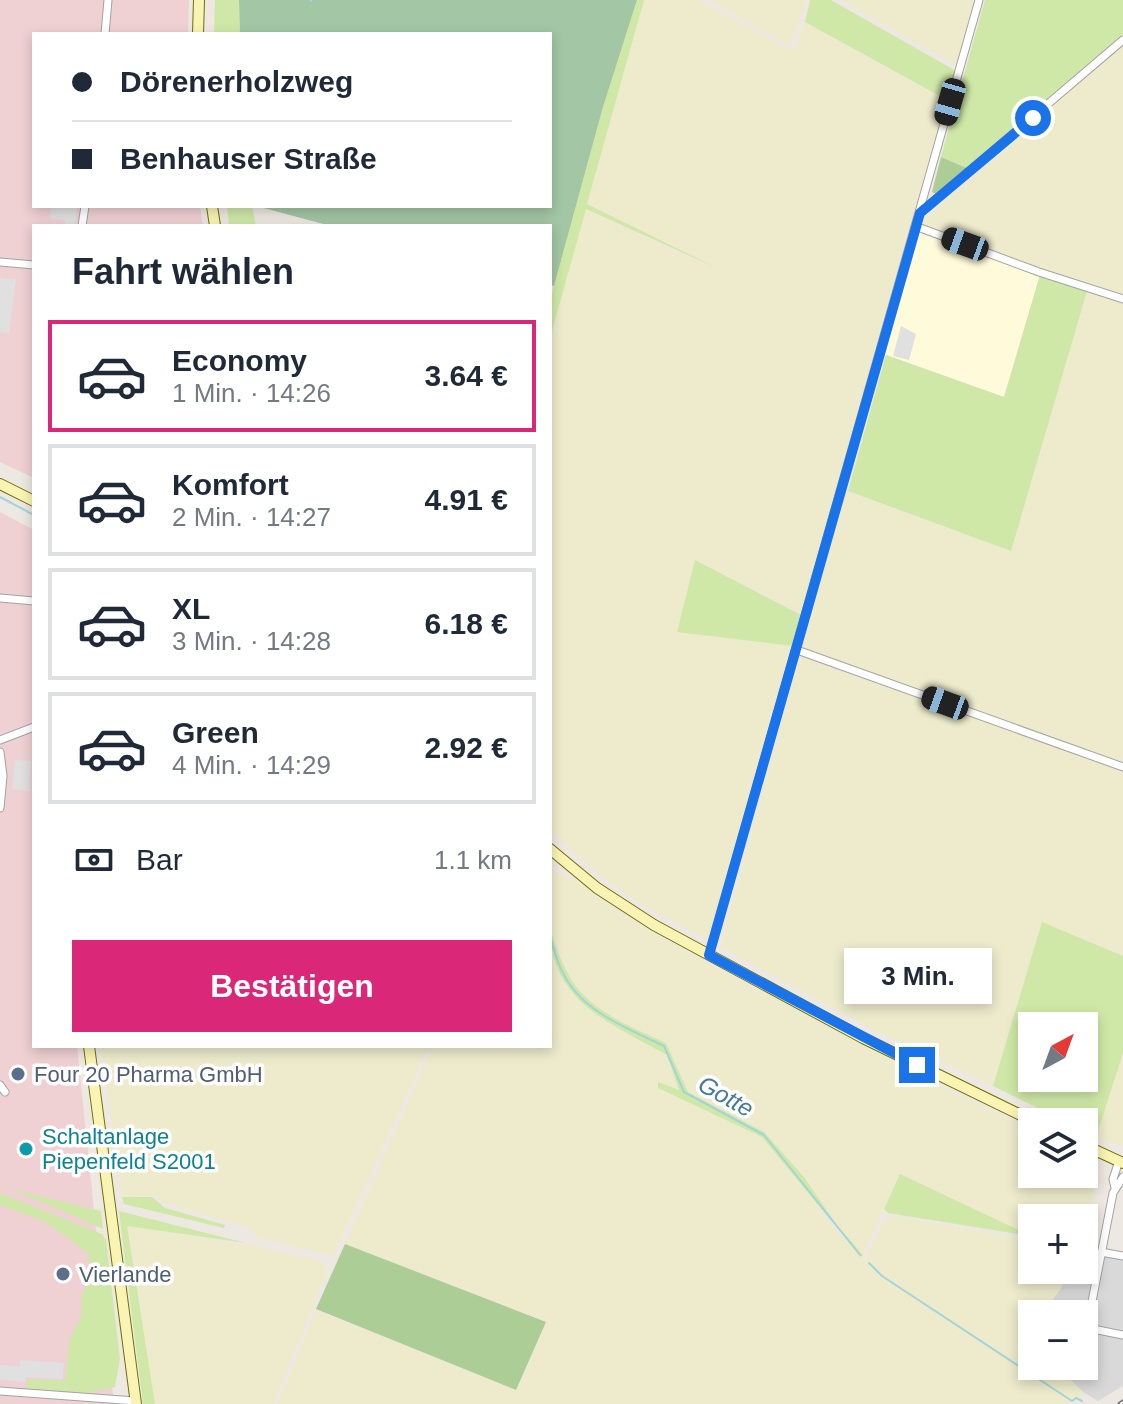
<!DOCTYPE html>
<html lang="de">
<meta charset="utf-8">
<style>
:root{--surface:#fff;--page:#f6f6f7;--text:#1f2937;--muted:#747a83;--line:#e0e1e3;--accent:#db2777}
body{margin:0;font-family:Helvetica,sans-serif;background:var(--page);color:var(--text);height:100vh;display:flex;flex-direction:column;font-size:30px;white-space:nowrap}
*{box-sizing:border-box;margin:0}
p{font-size:26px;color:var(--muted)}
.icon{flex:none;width:44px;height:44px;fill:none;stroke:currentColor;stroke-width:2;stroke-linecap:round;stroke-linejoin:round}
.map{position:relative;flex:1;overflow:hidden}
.panel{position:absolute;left:32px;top:224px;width:520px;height:824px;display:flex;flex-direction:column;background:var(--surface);border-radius:0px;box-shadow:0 4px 12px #0003}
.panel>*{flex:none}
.banner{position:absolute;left:32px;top:32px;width:520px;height:176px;border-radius:0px;box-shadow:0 4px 12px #0003;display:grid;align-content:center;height:176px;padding:0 40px;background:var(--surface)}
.needle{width:52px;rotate:41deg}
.tools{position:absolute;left:1018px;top:1012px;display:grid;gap:16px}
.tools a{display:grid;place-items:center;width:80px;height:80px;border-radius:0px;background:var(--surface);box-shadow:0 4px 12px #0003;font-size:40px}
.end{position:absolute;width:36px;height:36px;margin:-18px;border:10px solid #1a73e8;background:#fff;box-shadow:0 0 0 4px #fff}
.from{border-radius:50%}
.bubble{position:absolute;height:56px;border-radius:0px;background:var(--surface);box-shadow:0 4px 12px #0003;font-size:26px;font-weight:700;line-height:56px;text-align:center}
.car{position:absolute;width:24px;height:48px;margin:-24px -12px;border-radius:10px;box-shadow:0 0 6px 2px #0007;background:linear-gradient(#222 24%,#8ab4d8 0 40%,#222 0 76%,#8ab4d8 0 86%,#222 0)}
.banner b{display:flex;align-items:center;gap:28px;height:76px;font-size:30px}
.banner b+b{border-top:2px solid var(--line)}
.banner i{width:20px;height:20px;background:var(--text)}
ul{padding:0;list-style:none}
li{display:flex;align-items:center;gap:24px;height:112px;margin:0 16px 12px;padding:0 24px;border:4px solid var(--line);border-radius:0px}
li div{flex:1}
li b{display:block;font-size:30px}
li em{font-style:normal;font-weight:700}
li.active{border-color:var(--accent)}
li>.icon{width:72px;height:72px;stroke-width:1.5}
h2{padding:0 40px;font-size:36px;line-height:96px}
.pay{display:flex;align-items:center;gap:20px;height:88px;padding:0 40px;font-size:30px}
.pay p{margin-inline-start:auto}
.primary-button{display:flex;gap:16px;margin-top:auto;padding:16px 40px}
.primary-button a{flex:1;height:92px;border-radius:0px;background:var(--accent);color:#fff;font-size:32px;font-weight:700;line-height:92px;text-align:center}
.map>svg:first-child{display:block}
.residential{fill:#dad9d9}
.commercial{fill:#efd0d3}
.education{fill:#fffad9}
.farmland{fill:#edebcc}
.grass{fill:#cfe8a7;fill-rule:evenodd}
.forest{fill:#adcd96}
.cemetery{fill:#a3c6a4}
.parking{fill:#e0e0e0}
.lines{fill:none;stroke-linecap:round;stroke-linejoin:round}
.stream{stroke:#a2d5db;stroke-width:2}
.street-casing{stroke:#a3a3a3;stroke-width:9}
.secondary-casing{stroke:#716f05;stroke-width:12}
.street{stroke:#fff;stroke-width:7}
.secondary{stroke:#f9f4b4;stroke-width:10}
.rail-casing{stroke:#6a6a6a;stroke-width:5}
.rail{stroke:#fff;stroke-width:2;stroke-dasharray:6;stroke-linecap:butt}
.route{stroke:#1a73e8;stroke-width:10}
.service-dot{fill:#5c6f8a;stroke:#fff;stroke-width:3}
.culture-dot{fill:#0f9aa8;stroke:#fff;stroke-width:3}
.labels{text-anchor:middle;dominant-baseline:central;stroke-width:7;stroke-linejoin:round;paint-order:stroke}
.service-label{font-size:22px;fill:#4e5e75;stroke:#fff;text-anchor:start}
.culture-label{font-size:22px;fill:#0d838f;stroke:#fff;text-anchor:start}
.water-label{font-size:24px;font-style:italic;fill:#447a9b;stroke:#fff}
</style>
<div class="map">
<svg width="1123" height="1404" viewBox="0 0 1123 1404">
<rect width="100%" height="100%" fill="#ede8e1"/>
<path class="residential" d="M1084,1245l39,7v134l-25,15 -15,-9 -27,-26h28v-52h-41l30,-44h11z"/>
<path class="commercial" d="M0,0h189l-1,34h-154v172h166l3,20h-169v252l-34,-16z
M0,512l34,18v516h43l37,358h-114z"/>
<path class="education" d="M921,231l119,44 -36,122 -120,-43 34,-121z"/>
<path class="farmland" d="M644,0h54l93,50 5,-2 8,-26 143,79 -145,513 -107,-54 -18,72 116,14 -85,294 -63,-34 -37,-24 -58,-50v-494l35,-129 133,62 -131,-67z
M709,0h97l-16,46z
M841,0h128l4,3 -16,63z
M1123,44v255l-199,-72 -1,-7z
M1087,291l36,13v453l-4,6 -313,-114 -4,-6 43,-152 166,60z
M807,656l316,114v186l-81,-34 -49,164 -120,-57 -153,-82 78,-287z
M550,869l27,12 42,32 90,51 231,122 92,44v44h52v-20l14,7 -9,80 -5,3v-26h-52l-1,18 -131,-62 -37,81 -27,-31 -32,-47 -39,-45 -77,-40 -22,-49 -58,-28 -27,-20 -15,-24 -16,-43z
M550,946l10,30 44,45 63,34 13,36 -22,-3 104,49 37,43 34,46 32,35 15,-34 5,-7 9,-4 136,24 2,30h41l-30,44h-11v15l-5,8 5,6v23h24l27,26 -1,8 -6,-1 -7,5h-792l39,-94 201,80 29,-68 -201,-78 88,-198h117z
M101,1046h328l-96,210 -76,-19 -7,-9 -82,-24 -14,-9 -32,2z
M1123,1053v91l-3,2 -24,-9z
M127,1225l115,20 6,-1 73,17 7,9 -55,134h-118z"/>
<path class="grass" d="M215,0h24l1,34h-26z
M637,0h7l-57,204 132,65 -133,-60 -36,129v-35l4,-17 49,-179z
M810,0h21l125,71 -9,29 -142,-78z
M985,0h138v35l-154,134 -28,-12z
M227,206h25l4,20h-27z
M1040,275l47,16 -76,260 -163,-60 38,-136 118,42z
M695,560l106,55 -8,31 -116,-14z
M1042,922l81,34v97l-27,84 -12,-6v-9h-18l-73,-36zM1032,1026h52v52h-52z
M550,928c5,14 9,29 16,42 19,40 62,55 100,73l22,49 76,40 40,45 32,47 27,31 -2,2 -99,-120 -104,-49v-6l21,8 -12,-35c-55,-31 -117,-53 -117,-127z
M900,1174l131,62 -143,-23 -4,-4z
M11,1189l90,22 2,18z
M0,1193l102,41 4,6 14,119 -5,28 -29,6 -60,-5 2,-9 37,2 5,-43 11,-21v-20l8,-17v-26l-43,-32 -46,-17z
M122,1197h30l13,11 60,17 -1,3 -100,-24z
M119,1211l127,32 -119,-17 28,178h-12z"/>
<path class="forest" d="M941,157l28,12 -30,26 -7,-3z
M345,1244l201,78 -30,68 -200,-81z"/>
<path class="cemetery" d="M239,0h398l-34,107 -49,179 -4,-1v-59h-219l-75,-20h294v-172h-310z"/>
<path class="parking" d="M51,206h26l-2,20h-10v-6l-15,-2z
M0,278l16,2 -7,53 -9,-1z
M901,326l15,8 -7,26 -16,-4z
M15,760l16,1 -2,30 -17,-2z
M20,1360l44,3 -1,16 -37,-2 -1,5 -25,-2v-15l20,1z"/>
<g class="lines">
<path class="stream" d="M311,1v-1
M0,497l34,18
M550,937c4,12 7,25 13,36 19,39 64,55 101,73l20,46 80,43 96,120
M869,1263l13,13 190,125 4,-3 6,3"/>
<defs>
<path id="street" d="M105,34l3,-34
M920,213l203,-173
M82,226l3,-20
M915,226l124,46 84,27
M0,262l34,3
M0,598l34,3
M797,650l326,117
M0,740l34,-13
M0,752l3,24 -3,32
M709,955l270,-955
M0,1085l5,7
M1123,1177l-10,16 -24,124 4,12 30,6
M1115,1188l-2,-9 6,-18
M1101,1252l22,4
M0,1391l136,10"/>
<path id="secondary" d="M198,34l1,-34
M212,206l3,20
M0,484l34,17
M550,849l47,39 57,37 209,113 172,84
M89,1046l47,358
M1084,1145l39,18"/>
</defs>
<use href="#street" class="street-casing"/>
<use href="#secondary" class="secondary-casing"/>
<use href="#street" class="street"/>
<use href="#secondary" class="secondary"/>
<defs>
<path id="rail" d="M1120,1404l3,-2"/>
</defs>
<use href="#rail" class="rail-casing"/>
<use href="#rail" class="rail"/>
</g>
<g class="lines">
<path class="route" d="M917,1065l-208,-110 211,-742 113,-95"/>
</g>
<g class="service-dot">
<circle cx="18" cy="1074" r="8"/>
<circle cx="63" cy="1274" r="8"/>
</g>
<circle class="culture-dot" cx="26" cy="1149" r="8"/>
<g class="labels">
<g class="service-label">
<text x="34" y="1074">Four 20 Pharma GmbH</text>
<text x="79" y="1274">Vierlande</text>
</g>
<g class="culture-label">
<text x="42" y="1136">Schaltanlage<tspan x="42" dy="25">Piepenfeld S2001</tspan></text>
</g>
<g class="water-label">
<text transform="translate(726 1096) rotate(29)">Gotte</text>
</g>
</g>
</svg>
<div class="tools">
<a><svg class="needle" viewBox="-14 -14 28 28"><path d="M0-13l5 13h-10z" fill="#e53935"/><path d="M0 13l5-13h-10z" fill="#747a83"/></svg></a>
<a><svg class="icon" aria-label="layers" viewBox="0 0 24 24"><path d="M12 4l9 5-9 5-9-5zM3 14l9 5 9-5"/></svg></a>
<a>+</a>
<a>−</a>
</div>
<i class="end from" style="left:1033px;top:118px"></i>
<i class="end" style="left:917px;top:1065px"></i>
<div class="bubble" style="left:844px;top:948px;width:148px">3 Min.</div>
<i class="car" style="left:950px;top:102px;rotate:196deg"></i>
<i class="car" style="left:965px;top:244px;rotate:290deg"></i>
<i class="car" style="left:945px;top:703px;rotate:290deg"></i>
<div class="banner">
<b><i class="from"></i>Dörenerholzweg</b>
<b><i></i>Benhauser Straße</b>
</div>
<section class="panel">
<h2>Fahrt wählen</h2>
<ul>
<li class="active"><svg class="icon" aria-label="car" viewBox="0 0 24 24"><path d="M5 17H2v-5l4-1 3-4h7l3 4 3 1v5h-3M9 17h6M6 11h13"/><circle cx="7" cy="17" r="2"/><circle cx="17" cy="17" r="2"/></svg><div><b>Economy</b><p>1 Min. · 14:26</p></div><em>3.64 €</em></li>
<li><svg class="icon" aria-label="car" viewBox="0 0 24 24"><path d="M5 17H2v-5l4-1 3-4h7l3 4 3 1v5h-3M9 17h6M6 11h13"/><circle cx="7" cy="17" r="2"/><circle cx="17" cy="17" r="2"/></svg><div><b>Komfort</b><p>2 Min. · 14:27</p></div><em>4.91 €</em></li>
<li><svg class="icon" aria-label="car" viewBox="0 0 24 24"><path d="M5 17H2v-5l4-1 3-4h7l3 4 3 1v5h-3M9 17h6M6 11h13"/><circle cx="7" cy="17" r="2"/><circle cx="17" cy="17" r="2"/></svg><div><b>XL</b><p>3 Min. · 14:28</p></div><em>6.18 €</em></li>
<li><svg class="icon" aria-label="car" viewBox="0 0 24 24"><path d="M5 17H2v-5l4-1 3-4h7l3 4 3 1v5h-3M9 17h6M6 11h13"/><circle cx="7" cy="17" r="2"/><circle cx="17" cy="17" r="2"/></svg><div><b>Green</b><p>4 Min. · 14:29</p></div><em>2.92 €</em></li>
</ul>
<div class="pay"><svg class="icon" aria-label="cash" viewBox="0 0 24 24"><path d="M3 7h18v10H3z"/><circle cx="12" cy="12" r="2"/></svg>Bar<p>1.1 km</p></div>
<div class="primary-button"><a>Bestätigen</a></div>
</section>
</div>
